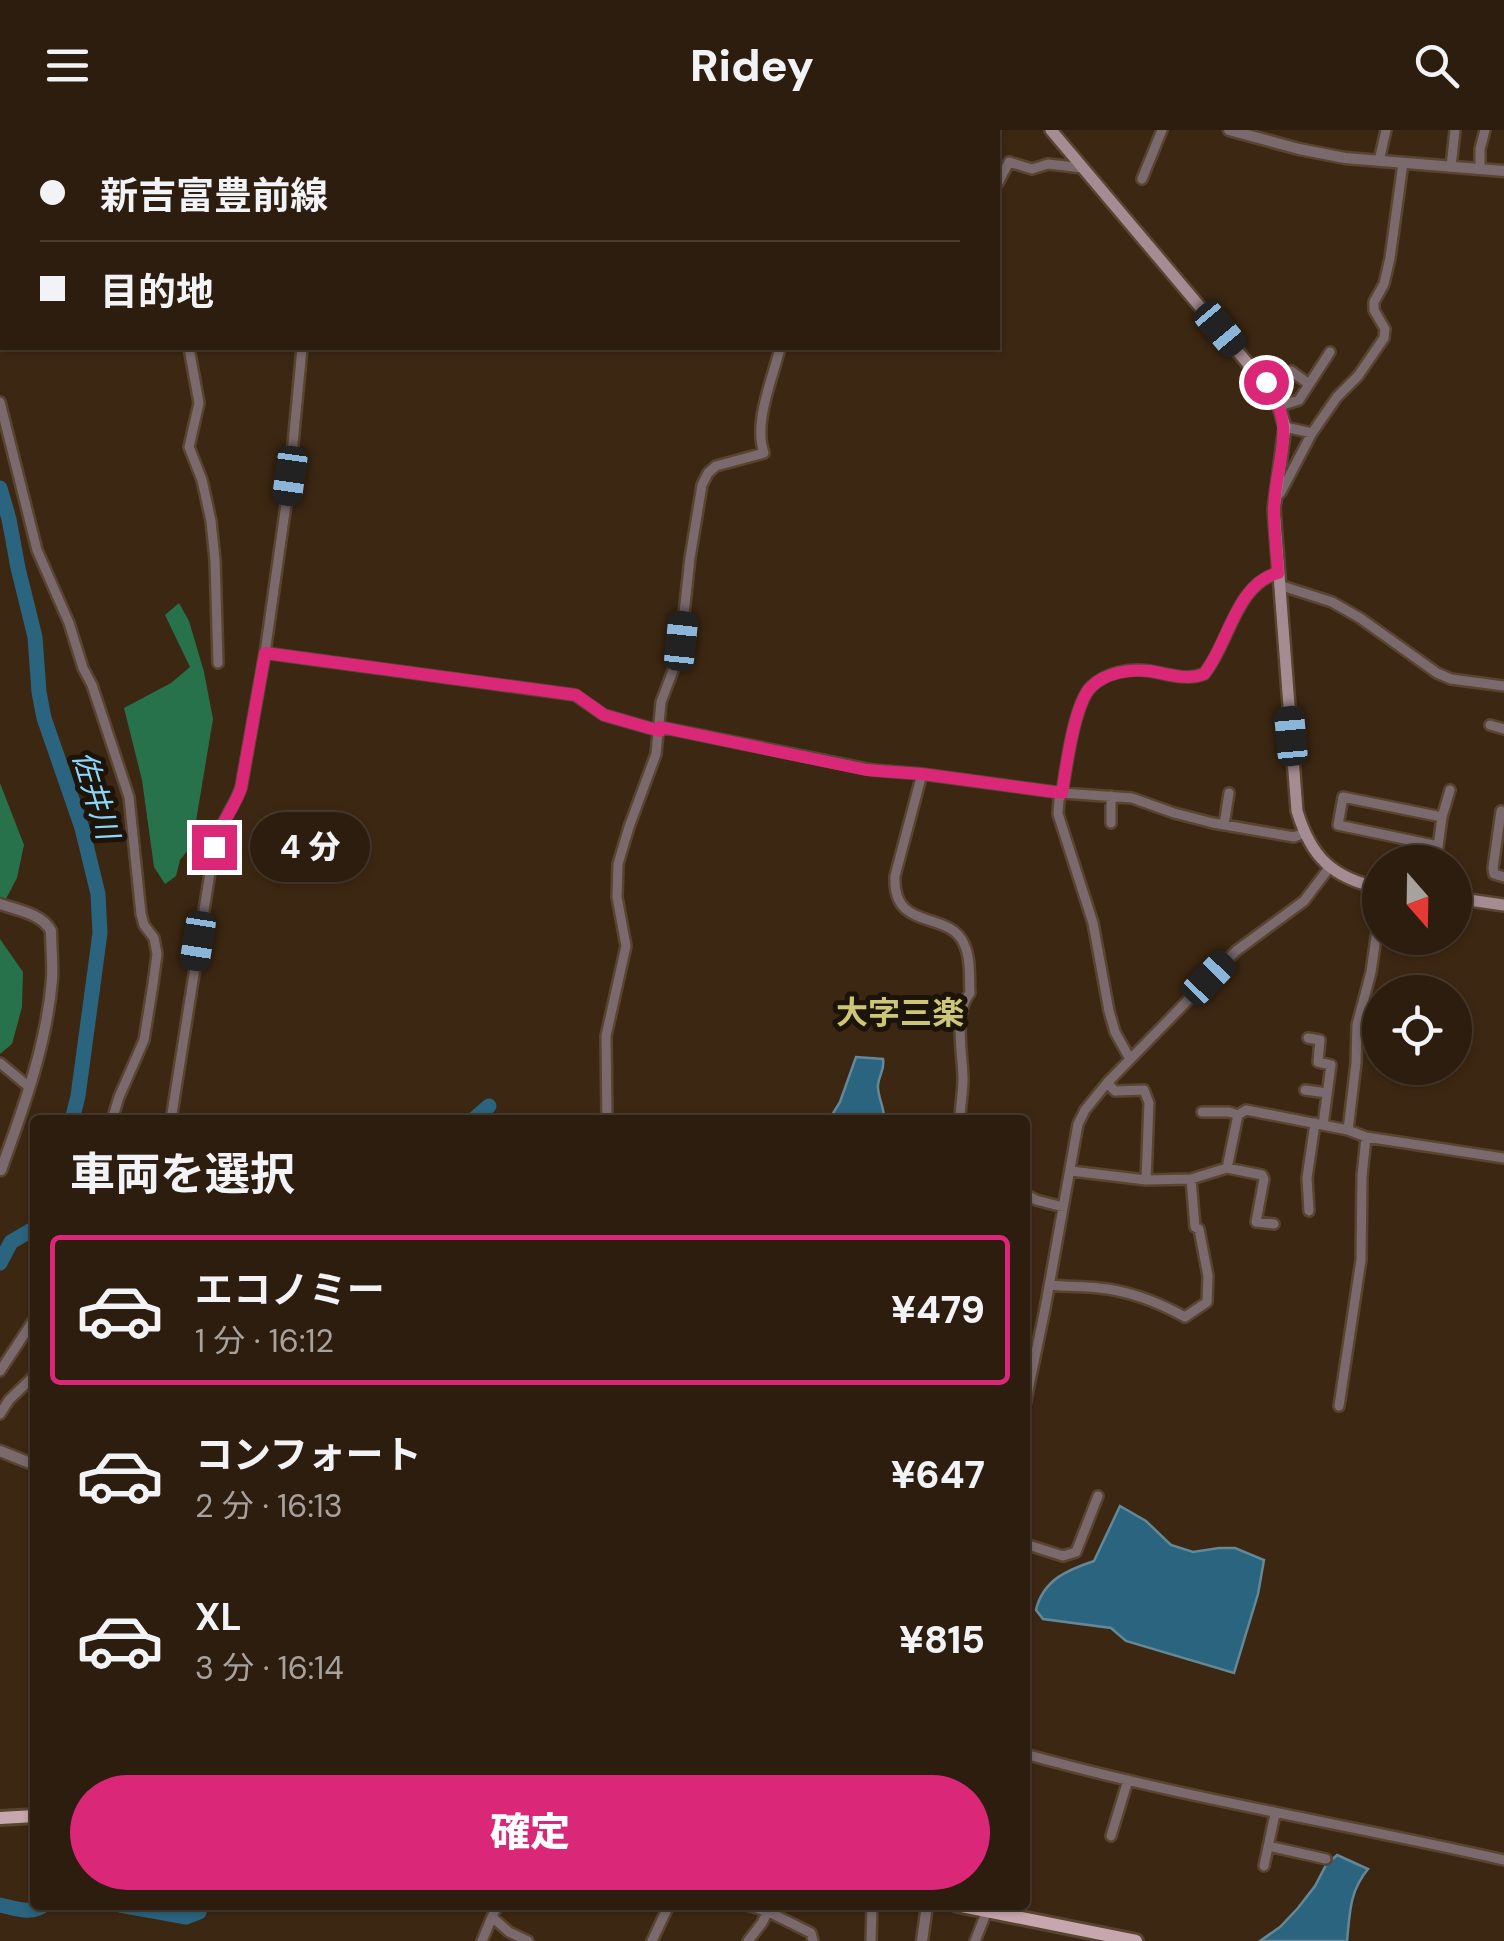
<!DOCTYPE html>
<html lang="ja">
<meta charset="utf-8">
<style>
:root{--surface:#2d1d0e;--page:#352617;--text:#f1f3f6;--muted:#a7a29e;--line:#483b2e;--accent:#db2777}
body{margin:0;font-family:"DM Sans","Noto Sans JP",sans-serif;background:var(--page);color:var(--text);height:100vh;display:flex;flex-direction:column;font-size:38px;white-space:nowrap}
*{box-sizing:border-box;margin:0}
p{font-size:32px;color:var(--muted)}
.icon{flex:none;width:55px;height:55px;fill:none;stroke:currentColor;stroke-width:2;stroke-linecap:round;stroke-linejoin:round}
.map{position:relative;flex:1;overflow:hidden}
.panel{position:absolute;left:30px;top:985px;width:1000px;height:795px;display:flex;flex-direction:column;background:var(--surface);border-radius:10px;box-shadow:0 2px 8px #0004,0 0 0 2px var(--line)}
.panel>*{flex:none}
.hud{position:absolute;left:0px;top:0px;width:1000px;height:220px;box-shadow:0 2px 8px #0004,0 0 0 2px var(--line);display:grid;align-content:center;height:220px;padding:0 40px;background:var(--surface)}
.needle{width:65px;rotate:160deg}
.tools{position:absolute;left:1362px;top:715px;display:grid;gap:20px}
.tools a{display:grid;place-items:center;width:110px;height:110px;border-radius:50%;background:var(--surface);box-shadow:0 2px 8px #0004,0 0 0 2px var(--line);font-size:50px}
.end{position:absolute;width:45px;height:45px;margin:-22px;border:12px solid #db2777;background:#fff;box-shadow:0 0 0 5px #fff}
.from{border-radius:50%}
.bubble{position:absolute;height:70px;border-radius:35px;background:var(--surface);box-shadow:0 2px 8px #0004,0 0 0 2px var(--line);font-size:32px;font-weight:800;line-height:70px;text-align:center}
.car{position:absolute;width:30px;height:60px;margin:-30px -15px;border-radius:12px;box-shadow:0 0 8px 2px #0007;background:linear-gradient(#222 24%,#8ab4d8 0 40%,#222 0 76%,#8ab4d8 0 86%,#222 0)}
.hud b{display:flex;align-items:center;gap:35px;height:95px;font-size:38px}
.hud b+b{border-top:2px solid var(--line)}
.hud i{width:25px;height:25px;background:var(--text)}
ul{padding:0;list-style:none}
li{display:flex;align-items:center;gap:30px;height:150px;margin:0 20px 15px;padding:0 20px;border:5px solid transparent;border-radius:10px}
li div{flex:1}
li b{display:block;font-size:38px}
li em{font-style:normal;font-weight:800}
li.selected{border-color:var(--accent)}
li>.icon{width:90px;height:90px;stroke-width:1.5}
h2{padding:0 40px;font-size:45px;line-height:120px}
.primary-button{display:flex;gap:20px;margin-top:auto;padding:20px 40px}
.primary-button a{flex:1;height:115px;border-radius:60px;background:var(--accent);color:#fff;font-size:40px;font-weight:800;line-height:115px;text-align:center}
header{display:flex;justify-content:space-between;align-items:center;height:130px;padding:0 40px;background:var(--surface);font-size:45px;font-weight:800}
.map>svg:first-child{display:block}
.forest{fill:#27724a}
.water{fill:#2a647e;stroke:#648897;stroke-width:2.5}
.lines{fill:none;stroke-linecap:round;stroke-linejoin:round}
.river{stroke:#2a647e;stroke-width:15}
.minor-casing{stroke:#584430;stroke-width:14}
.tertiary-casing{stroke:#584430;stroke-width:15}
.secondary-casing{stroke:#584430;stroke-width:16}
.primary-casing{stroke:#584430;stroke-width:18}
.minor{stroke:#7a6a6d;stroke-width:9}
.tertiary{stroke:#7a6a6d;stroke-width:10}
.secondary{stroke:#a58c92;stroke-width:11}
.primary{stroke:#c7a7ae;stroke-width:12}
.route{stroke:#db2777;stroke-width:12}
.labels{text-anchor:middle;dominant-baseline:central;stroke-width:10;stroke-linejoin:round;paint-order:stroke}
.water-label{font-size:30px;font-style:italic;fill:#8bd6fc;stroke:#1c1309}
.quarter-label{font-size:32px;font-weight:bold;fill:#cec677;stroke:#1c1309}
</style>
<header><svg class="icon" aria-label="menu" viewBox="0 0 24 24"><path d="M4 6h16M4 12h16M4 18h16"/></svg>Ridey<svg class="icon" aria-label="search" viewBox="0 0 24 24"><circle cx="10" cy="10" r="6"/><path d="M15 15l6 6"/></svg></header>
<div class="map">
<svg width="1504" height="1811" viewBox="0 0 1504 1811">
<rect width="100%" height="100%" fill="#3c2712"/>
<path class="forest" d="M179,473l10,18 15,51 9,47 -21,126 -12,15 -4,16 -11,8 -11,-17 -12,-87 -18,-72 47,-25 19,-16 -25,-52z
M0,653l24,62 -7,33 -17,32z
M0,809l23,33 -1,35 -10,37 -12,10z"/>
<path class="water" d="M856,927l27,2c2,11 -4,15 -5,26 -1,12 7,22 6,35h-55l11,-18z
M1120,1376l26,15 25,24 22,7 26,-4h16l29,12 -6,34 -24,79 -108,-32 -15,-13 -68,-9 -7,-9c7,-30 31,-40 58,-49z
M1337,1725l31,14c-19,23 -18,44 -21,72h-87l20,-14 18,-19 17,-22 11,-21z"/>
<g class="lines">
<path class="river" d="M0,358l9,31 9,49 17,69 4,55 5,26 38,110 16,66 2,39 -22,163 -6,24
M473,990l16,-14
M0,1133l11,-21 24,-14
M0,1775c15,3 31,10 44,0
M120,1775l66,12 13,-5 1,-7"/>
<defs>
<path id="minor" d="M819,0v2
M336,2l1,-2
M1379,31l7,-31
M1451,37l4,-37
M1480,39v-20l5,-19
M1142,49l20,-49
M998,53l11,-21 23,7 16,-5 35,4
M189,218l10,55 -10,44 13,33 9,41 4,39 3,103
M1291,241l18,13
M0,272l37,148 32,73 14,45 9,17 37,112 12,117 3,11 10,13 3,16 -4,30 -9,56 -25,57 -7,23
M1280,276l19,-6 31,-48
M1285,297l27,6 25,-36 21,-21 26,-38 1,-9 -11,-19v-8l10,-18 6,-26 13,-95
M1277,366l4,-4 31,-59
M1279,455l53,17 28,16 77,55 14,6 53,7
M265,523l310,42 29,20 56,16
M1490,595l14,4
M660,597l213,43 49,4 140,19 70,5 42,15 39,10 81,14 10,-4
M922,644l-27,102c-3,57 54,33 69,68 7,14 5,34 6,49 -17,20 -7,62 -7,86 0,14 -3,27 -3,41
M1501,681l-8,57 1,6 10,3
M1111,693v-27
M1224,695l5,-32
M1438,716l-100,-21 5,-28 99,20
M1436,732l6,-45 8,-27
M1380,780l-9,62 -14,53 -1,38 -8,67 18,7 138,21
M1308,908l12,2 -2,22 13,3 -8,60
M1130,929l-15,-27 -6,-21 -16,-88 -35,-109 1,-14 3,-7c4,-24 12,-89 29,-106 15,-15 39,-19 59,-16 18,3 37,10 54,3 25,-30 32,-90 74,-101
M0,933l29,24
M1107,953l8,8 29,-1 5,13 -3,77
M1305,960l22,3
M1202,982h27l9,3
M171,990l43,-273c5,-22 19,-38 27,-59l24,-135 25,-177 12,-128
M607,990l-1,-84 20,-90 -9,-49 1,-33 11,-37 27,-73 5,-52 16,-42 4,-19 9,-83 12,-73 6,-12 8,-7 48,-13c-11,-31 9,-75 16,-105
M1227,1038l11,-53 8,-5 102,20
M1071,1041l75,9 45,-1 36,-11 35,7 2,4 -8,43 18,2
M1025,1064l11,6 27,7
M1309,1081l-2,-33 8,-55
M1050,1155c16,2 33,1 49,3 31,3 59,14 86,29l22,-15 1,-26 -9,-47 -4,-2 -4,-48
M0,1241l35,-53
M1025,1275l20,-96 33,-185 7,-14 22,-27 129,-132 68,-50 25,-33
M1339,1276l22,-146 1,-84 4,-39
M0,1284l9,-14 26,-25
M1025,1414l38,12 13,-4 22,-56
M1025,1624c158,44 320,70 479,106
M1111,1706l17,-56
M1268,1716l58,13
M1264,1736l11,-52
M747,1775l22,7 42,21 2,8
M492,1787l17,15 19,9
M482,1811l15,-36
M652,1811l17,-36
M748,1811l14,-18 9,-18
M871,1811l1,-36
M975,1811l12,-30"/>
<path id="tertiary" d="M118,0l1,2
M1229,0l70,19 46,9 159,13
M0,774c17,6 43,10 51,27 0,16 2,32 1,48 -5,65 -29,130 -51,191
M0,1321l35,14
M922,1811l5,-36"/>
<path id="secondary" d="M1051,0l225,267 9,30 -11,82 23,302c14,46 35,67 83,77
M1455,768l49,7"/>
<path id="primary" d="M0,1688l35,-2
M957,1775l179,36"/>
</defs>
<use href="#minor" class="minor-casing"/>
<use href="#tertiary" class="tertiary-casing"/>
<use href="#secondary" class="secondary-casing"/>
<use href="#primary" class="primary-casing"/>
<use href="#minor" class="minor"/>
<use href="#tertiary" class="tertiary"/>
<use href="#secondary" class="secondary"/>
<use href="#primary" class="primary"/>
</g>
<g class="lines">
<path class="route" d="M214,717c5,-22 20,-38 27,-59l24,-135 311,42 28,20 56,16v-4l206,43 56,4 140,19c4,-24 12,-89 29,-106 15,-15 39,-18 59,-16 18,3 37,10 54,3 24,-29 32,-91 74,-101 -1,-21 -4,-42 -4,-63 1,-51 25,-80 -8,-128"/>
</g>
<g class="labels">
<g class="water-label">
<text transform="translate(96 665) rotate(73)">佐井川</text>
</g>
<g class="quarter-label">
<text x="900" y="883">大字三楽</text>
</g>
</g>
</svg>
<div class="tools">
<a><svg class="needle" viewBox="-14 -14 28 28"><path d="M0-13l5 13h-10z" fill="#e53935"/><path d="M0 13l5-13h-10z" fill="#a7a29e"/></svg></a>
<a><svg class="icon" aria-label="locate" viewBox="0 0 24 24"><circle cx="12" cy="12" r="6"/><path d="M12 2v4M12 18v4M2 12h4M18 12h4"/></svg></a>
</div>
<i class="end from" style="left:1266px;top:252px"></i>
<i class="end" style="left:214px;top:717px"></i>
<div class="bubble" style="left:250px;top:682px;width:120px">4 分</div>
<i class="car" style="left:1220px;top:199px;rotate:140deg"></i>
<i class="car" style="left:290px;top:346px;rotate:188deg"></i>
<i class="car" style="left:681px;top:511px;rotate:6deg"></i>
<i class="car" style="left:1291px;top:606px;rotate:355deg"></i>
<i class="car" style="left:198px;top:811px;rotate:189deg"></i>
<i class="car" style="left:1209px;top:848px;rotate:44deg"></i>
<div class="hud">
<b><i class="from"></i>新吉富豊前線</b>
<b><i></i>目的地</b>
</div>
<section class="panel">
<h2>車両を選択</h2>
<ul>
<li class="selected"><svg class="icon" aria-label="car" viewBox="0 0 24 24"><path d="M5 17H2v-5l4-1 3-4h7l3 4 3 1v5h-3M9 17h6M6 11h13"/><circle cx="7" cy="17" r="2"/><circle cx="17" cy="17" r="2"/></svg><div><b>エコノミー</b><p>1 分 · 16:12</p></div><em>¥479</em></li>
<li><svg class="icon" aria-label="car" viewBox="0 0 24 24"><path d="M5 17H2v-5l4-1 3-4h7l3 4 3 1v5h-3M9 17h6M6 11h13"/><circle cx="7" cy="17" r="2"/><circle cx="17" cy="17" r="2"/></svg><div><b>コンフォート</b><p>2 分 · 16:13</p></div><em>¥647</em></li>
<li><svg class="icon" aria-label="car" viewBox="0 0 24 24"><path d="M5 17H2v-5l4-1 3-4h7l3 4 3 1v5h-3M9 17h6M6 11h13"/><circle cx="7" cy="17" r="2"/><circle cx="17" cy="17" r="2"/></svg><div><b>XL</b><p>3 分 · 16:14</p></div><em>¥815</em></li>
</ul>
<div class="primary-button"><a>確定</a></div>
</section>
</div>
